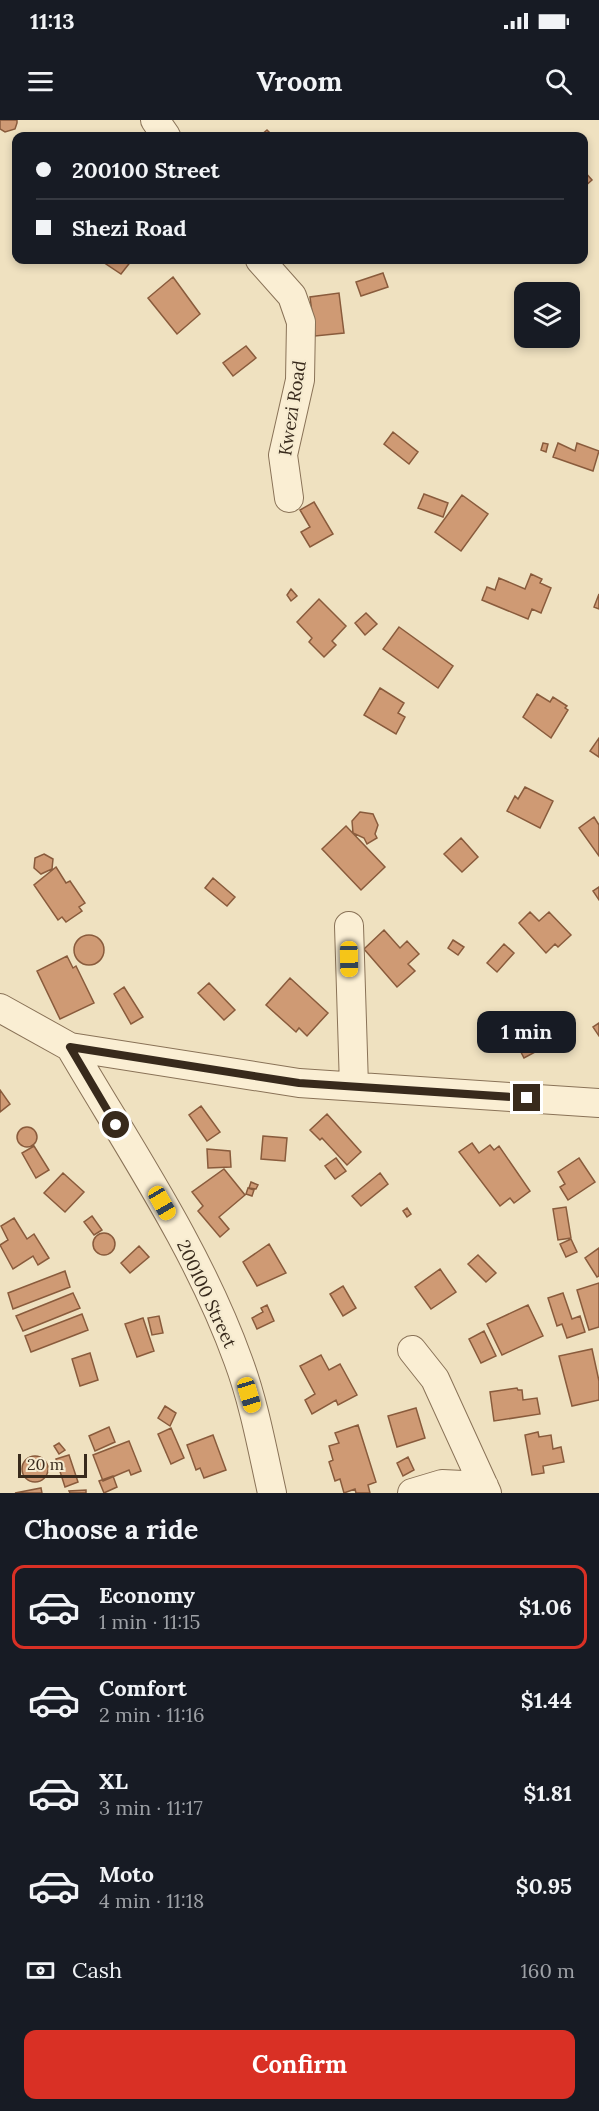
<!DOCTYPE html>
<meta charset="utf-8">
<style>
:root{--surface:#171b24;--page:#20242c;--text:#f1f3f6;--muted:#9ea1a6;--line:#363941;--accent:#d93025}
body{margin:0;font-family:Lora,serif;background:var(--page);color:var(--text);height:100vh;display:flex;flex-direction:column;font-size:22px;white-space:nowrap}
*{box-sizing:border-box;margin:0}
p{font-size:20px;color:var(--muted)}
.icon{flex:none;width:33px;height:33px;fill:none;stroke:currentColor;stroke-width:2;stroke-linecap:round;stroke-linejoin:round}
.map{position:relative;height:1373px;overflow:hidden}
.panel{display:flex;flex-direction:column;background:var(--surface);flex:1}
.panel>*{flex:none}
.top-card{position:absolute;left:12px;top:12px;width:576px;height:132px;border-radius:12px;box-shadow:0 3px 9px #0003;display:grid;align-content:center;height:132px;padding:0 24px;background:var(--surface)}
.buttons{position:absolute;left:514px;top:162px;display:grid;gap:12px}
.buttons a{display:grid;place-items:center;width:66px;height:66px;border-radius:12px;background:var(--surface);box-shadow:0 3px 9px #0003;font-size:30px}
.scale{position:absolute;left:18px;bottom:15px;width:69px;box-sizing:border-box;padding-left:6px;border:3px solid #382a1c;border-top:0;font-size:16px;line-height:21px;white-space:nowrap;color:#382a1c;-webkit-text-stroke:4px #f6ebd0;paint-order:stroke}
.end{position:absolute;width:27px;height:27px;margin:-14px;border:8px solid #382a1c;background:#fff;box-shadow:0 0 0 3px #fff}
.from{border-radius:50%}
.bubble{position:absolute;height:42px;border-radius:12px;background:var(--surface);box-shadow:0 3px 9px #0003;font-size:20px;font-weight:700;line-height:42px;text-align:center}
.car{position:absolute;width:18px;height:36px;margin:-18px -9px;border-radius:8px;box-shadow:0 0 4px 2px #0007;background:linear-gradient(#f5c518 24%,#345 0 40%,#f5c518 0 76%,#345 0 86%,#f5c518 0)}
.top-card b{display:flex;align-items:center;gap:21px;height:57px;font-size:22px}
.top-card b+b{border-top:2px solid var(--line)}
.top-card i{width:15px;height:15px;background:var(--text)}
ul{padding:0;list-style:none}
li{display:flex;align-items:center;gap:18px;height:84px;margin:0 12px 9px;padding:0 12px;border:3px solid transparent;border-radius:12px}
li div{flex:1}
li b{display:block;font-size:22px}
li em{font-style:normal;font-weight:700}
li.on{border-color:var(--accent)}
li>.icon{width:54px;height:54px;stroke-width:1.5}
h2{padding:0 24px;font-size:27px;line-height:72px}
.pay{display:flex;align-items:center;gap:15px;height:66px;padding:0 24px;font-size:22px}
.pay p{margin-inline-start:auto}
.cta{display:flex;gap:12px;margin-top:auto;padding:12px 24px}
.cta a{flex:1;height:69px;border-radius:12px;background:var(--accent);color:#fff;font-size:24px;font-weight:700;line-height:69px;text-align:center}
.status{display:flex;justify-content:space-between;align-items:center;height:42px;padding:0 30px;background:var(--surface);direction:ltr}
.status svg{height:16px;fill:currentColor}
header{display:flex;justify-content:space-between;align-items:center;height:78px;padding:0 24px;background:var(--surface);font-size:27px;font-weight:700}
.map>svg:first-child{display:block}
.building{fill:#cf9a74;stroke:#895b3c;stroke-width:1.5}
.lines{fill:none;stroke-linecap:round;stroke-linejoin:round}
.minor-casing{stroke:#897257;stroke-width:30}
.minor{stroke:#faeed3;stroke-width:28}
.route{stroke:#382a1c;stroke-width:8}
.labels{text-anchor:middle;dominant-baseline:central;stroke-width:4.5;stroke-linejoin:round;paint-order:stroke}
.street-label{font-size:18px;fill:#382a1c;stroke:#f6ebd0}
</style>
<div class="status"><b>11:13</b><svg viewBox="0 0 49 12"><path d="M0 12V9h3v3zM5 12V6h3v6zM10 12V3h3v9zM15 12V0h3v12zM26 1h20v11H26zM47 4h2v5h-2z"/></svg></div>
<header><svg class="icon" aria-label="menu" viewBox="0 0 24 24"><path d="M4 6h16M4 12h16M4 18h16"/></svg>Vroom<svg class="icon" aria-label="search" viewBox="0 0 24 24"><circle cx="10" cy="10" r="6"/><path d="M15 15l6 6"/></svg></header>
<div class="map">
<svg width="599" height="1373" viewBox="0 0 599 1373">
<rect width="100%" height="100%" fill="#efe1c0"/>
<path class="building" d="M0,0h17v3l-2,6 -10,3 -5,-3z
M267,10l6,6h-13z
M584,51l8,9 -8,7z
M100,140h32l-11,14z
M383,153l5,14 -27,9 -5,-14z
M173,157l27,37 -23,20 -29,-36z
M339,173l5,40 -29,3 -5,-39z
M246,226l10,12 -23,18 -10,-13z
M393,312l25,20 -9,12 -25,-20z
M543,323l5,1 -2,8 -5,-2z
M558,323l17,8 2,-8 22,8 -6,20 -40,-14z
M424,374l24,9 -5,14 -25,-9z
M462,375l26,19 -27,37 -26,-19z
M314,382l19,32 -23,13 -9,-15 9,-5 -10,-17z
M531,454l11,5 -2,4 11,5 -10,25 -9,-4 -4,10 -46,-19 5,-13 8,3 4,-12 26,11z
M291,469l6,7 -6,5 -4,-6z
M599,474v15l-5,-2z
M319,479l27,27 -14,15 4,4 -12,12 -15,-15 3,-4 -15,-16z
M366,493l11,11 -12,11 -10,-12z
M399,507l54,39 -15,22 -55,-39z
M380,568l24,15 -6,10 7,4 -9,17 -32,-19z
M537,574l13,8 3,-5 14,9 -2,2 3,2 -17,28 -28,-21z
M599,618v19l-9,-6z
M525,667l28,14 -13,27 -33,-17 8,-15 3,3z
M360,692l13,2 5,11 -3,9 2,4 -10,6 -3,-6 -11,-5 -1,-12z
M594,697l5,8v31l-20,-28z
M346,706l39,41 -24,23 -39,-41z
M461,718l17,19 -16,15 -18,-18z
M44,734l9,5 -1,10 -11,5 -7,-6 1,-10z
M56,747l10,16 4,-2 15,22 -6,4 3,4 -16,11 -4,-5 -4,3 -24,-35z
M213,758l22,19 -8,9 -22,-18z
M599,767v13l-6,-9z
M530,792l9,9 10,-9 22,23 -13,12 -3,-3 -9,9 -27,-30z
M384,810l16,18 7,-7 12,13 -11,10 7,7 -18,16 -33,-38z
M74 830a15 15 0 1 1 30 0a15 15 0 1 1-30 0Z
M453,820l11,7 -6,8 -10,-7z
M504,824l10,9 -17,19 -10,-9z
M67,836l6,12 3,-2 18,37 -34,16 -23,-48z
M290,858l38,35 -21,23 -8,-8 -3,4 -30,-27z
M209,863l26,27 -11,10 -26,-27z
M124,867l19,30 -12,7 -17,-30z
M533,894l6,11 4,-1 9,19 -28,15 -16,-31z
M599,903v13l-6,-9z
M0,970l10,14 -10,8z
M201,986l19,26 -13,9 -18,-26z
M327,994l34,38 -14,13 -25,-27 -2,2 -10,-10z
M17 1017a10 10 0 1 1 20 0a10 10 0 1 1-20 0Z
M263,1016l24,2 -2,23 -24,-2z
M472,1023l7,10 11,-8 4,5 5,-4 31,45 -16,12 -4,-5 -10,8 -41,-54z
M34,1026l15,24 -13,8 -14,-25z
M207,1029l23,2 1,16 -23,1z
M336,1038l10,13 -11,8 -10,-13z
M579,1038l16,24 -27,18 -8,-13 5,-3 -7,-12z
M224,1049l21,26 -26,22 10,12 -9,8 -22,-26 5,-5 -11,-14z
M63,1053l21,19 -19,20 -21,-19z
M380,1053l8,11 -27,22 -9,-10z
M251,1062l7,3 -2,4 -7,-1z
M248,1068l6,2 -2,6 -6,-2z
M566,1087l5,31 -13,2 -5,-31z
M407,1088l4,6 -4,3 -4,-6z
M92,1096l10,14 -8,5 -10,-13z
M14,1098l13,21 7,-5 15,24 -11,7 -5,-9 -20,13 -13,-24 8,-5 -7,-14z
M93 1124a11 11 0 1 1 22 0a11 11 0 1 1-22 0Z
M571,1119l6,13 -11,5 -6,-13z
M269,1124l17,29 -29,13 -14,-24z
M139,1126l10,11 -19,16 -9,-10z
M599,1128v28l-2,1 -12,-19z
M478,1135l18,18 -10,9 -18,-18z
M440,1149l16,23 -25,17 -16,-22z
M65,1151l5,16 -57,22 -5,-16z
M599,1163v44l-10,3 -12,-40z
M343,1166l13,22 -13,8 -13,-22z
M73,1173l7,15 -57,23 -7,-15z
M563,1173l9,26 8,-3 5,16 -18,6 -5,-14 -5,2 -9,-28z
M267,1185l7,16 -17,8 -5,-11 11,-6 -2,-4z
M528,1185l15,31 -41,19 -15,-31z
M82,1194l6,16 -57,22 -6,-16z
M159,1196l4,17 -11,2 -4,-17z
M143,1198l11,33 -17,6 -12,-33z
M484,1211l12,25 -15,7 -12,-24z
M592,1229l7,32v19l-27,6 -13,-50z
M90,1233l8,27 -18,6 -8,-27z
M321,1235l8,15 11,-6 17,31 -19,10 -2,-5 -24,14 -7,-14 10,-6 -15,-28z
M517,1268l1,2h4l1,10 14,-2 3,16 -46,7 -4,-29z
M165,1286l11,7 -6,13 -12,-8z
M416,1288l9,30 -28,9 -9,-31z
M358,1305l18,57 -8,3 2,8h-14l-1,-4 -11,4 -4,-14 -5,2 -6,-19 4,-2 -4,-14 10,-3 -4,-10z
M109,1307l6,15 -20,9 -6,-15z
M171,1308l13,30 -13,6 -13,-30z
M538,1312l1,5 12,-2 2,14 8,-2 3,15 -21,4 1,7 -12,2 -7,-40z
M213,1315l13,35 -22,8 -4,-10 -4,2 -9,-25z
M129,1321l12,30 -10,4 -2,-5 -26,11 -10,-26z
M59,1323l6,7 -6,4 -5,-8z
M69,1335l9,27 -13,5 -9,-28z
M22 1349a13 13 0 1 1 26 0a13 13 0 1 1-26 0Z
M408,1337l6,13 -11,6 -6,-13z
M113,1356l4,11 -13,6 -5,-12z
M41,1368l1,5h-27z
M86,1370v3h-16l-1,-2z"/>
<g class="lines">
<defs>
<path id="minor" d="M155,0l11,16
M260,140l32,36 9,26 -1,58 -17,75 6,43
M349,806l5,160
M0,888l70,39 229,36 300,20
M70,927c59,101 128,202 168,313 16,43 24,88 34,133
M412,1230l23,29 52,114
M412,1373l30,-9 42,2"/>
</defs>
<use href="#minor" class="minor-casing"/>
<use href="#minor" class="minor"/>
</g>
<g class="lines">
<path class="route" d="M116,1005l-46,-78 229,36 228,15"/>
</g>
<g class="labels">
<g class="street-label">
<text transform="translate(292 288) rotate(-81)">Kwezi Road</text>
<text transform="translate(207 1174) rotate(65)">200100 Street</text>
</g>
</g>
</svg>
<div class="buttons">
<a><svg class="icon" aria-label="layers" viewBox="0 0 24 24"><path d="M12 4l9 5-9 5-9-5zM3 14l9 5 9-5"/></svg></a>
</div>
<div class="scale">20 m</div>
<i class="end from" style="left:116px;top:1005px"></i>
<i class="end" style="left:527px;top:978px"></i>
<div class="bubble" style="left:477px;top:891px;width:99px">1 min</div>
<i class="car" style="left:349px;top:839px;rotate:179deg"></i>
<i class="car" style="left:162px;top:1083px;rotate:150deg"></i>
<i class="car" style="left:249px;top:1275px;rotate:163deg"></i>
<div class="top-card">
<b><i class="from"></i>200100 Street</b>
<b><i></i>Shezi Road</b>
</div>
</div>
<section class="panel">
<h2>Choose a ride</h2>
<ul>
<li class="on"><svg class="icon" aria-label="car" viewBox="0 0 24 24"><path d="M5 17H2v-5l4-1 3-4h7l3 4 3 1v5h-3M9 17h6M6 11h13"/><circle cx="7" cy="17" r="2"/><circle cx="17" cy="17" r="2"/></svg><div><b>Economy</b><p>1 min · 11:15</p></div><em>$1.06</em></li>
<li><svg class="icon" aria-label="car" viewBox="0 0 24 24"><path d="M5 17H2v-5l4-1 3-4h7l3 4 3 1v5h-3M9 17h6M6 11h13"/><circle cx="7" cy="17" r="2"/><circle cx="17" cy="17" r="2"/></svg><div><b>Comfort</b><p>2 min · 11:16</p></div><em>$1.44</em></li>
<li><svg class="icon" aria-label="car" viewBox="0 0 24 24"><path d="M5 17H2v-5l4-1 3-4h7l3 4 3 1v5h-3M9 17h6M6 11h13"/><circle cx="7" cy="17" r="2"/><circle cx="17" cy="17" r="2"/></svg><div><b>XL</b><p>3 min · 11:17</p></div><em>$1.81</em></li>
<li><svg class="icon" aria-label="car" viewBox="0 0 24 24"><path d="M5 17H2v-5l4-1 3-4h7l3 4 3 1v5h-3M9 17h6M6 11h13"/><circle cx="7" cy="17" r="2"/><circle cx="17" cy="17" r="2"/></svg><div><b>Moto</b><p>4 min · 11:18</p></div><em>$0.95</em></li>
</ul>
<div class="pay"><svg class="icon" aria-label="cash" viewBox="0 0 24 24"><path d="M3 7h18v10H3z"/><circle cx="12" cy="12" r="2"/></svg>Cash<p>160 m</p></div>
<div class="cta"><a>Confirm</a></div>
</section>
